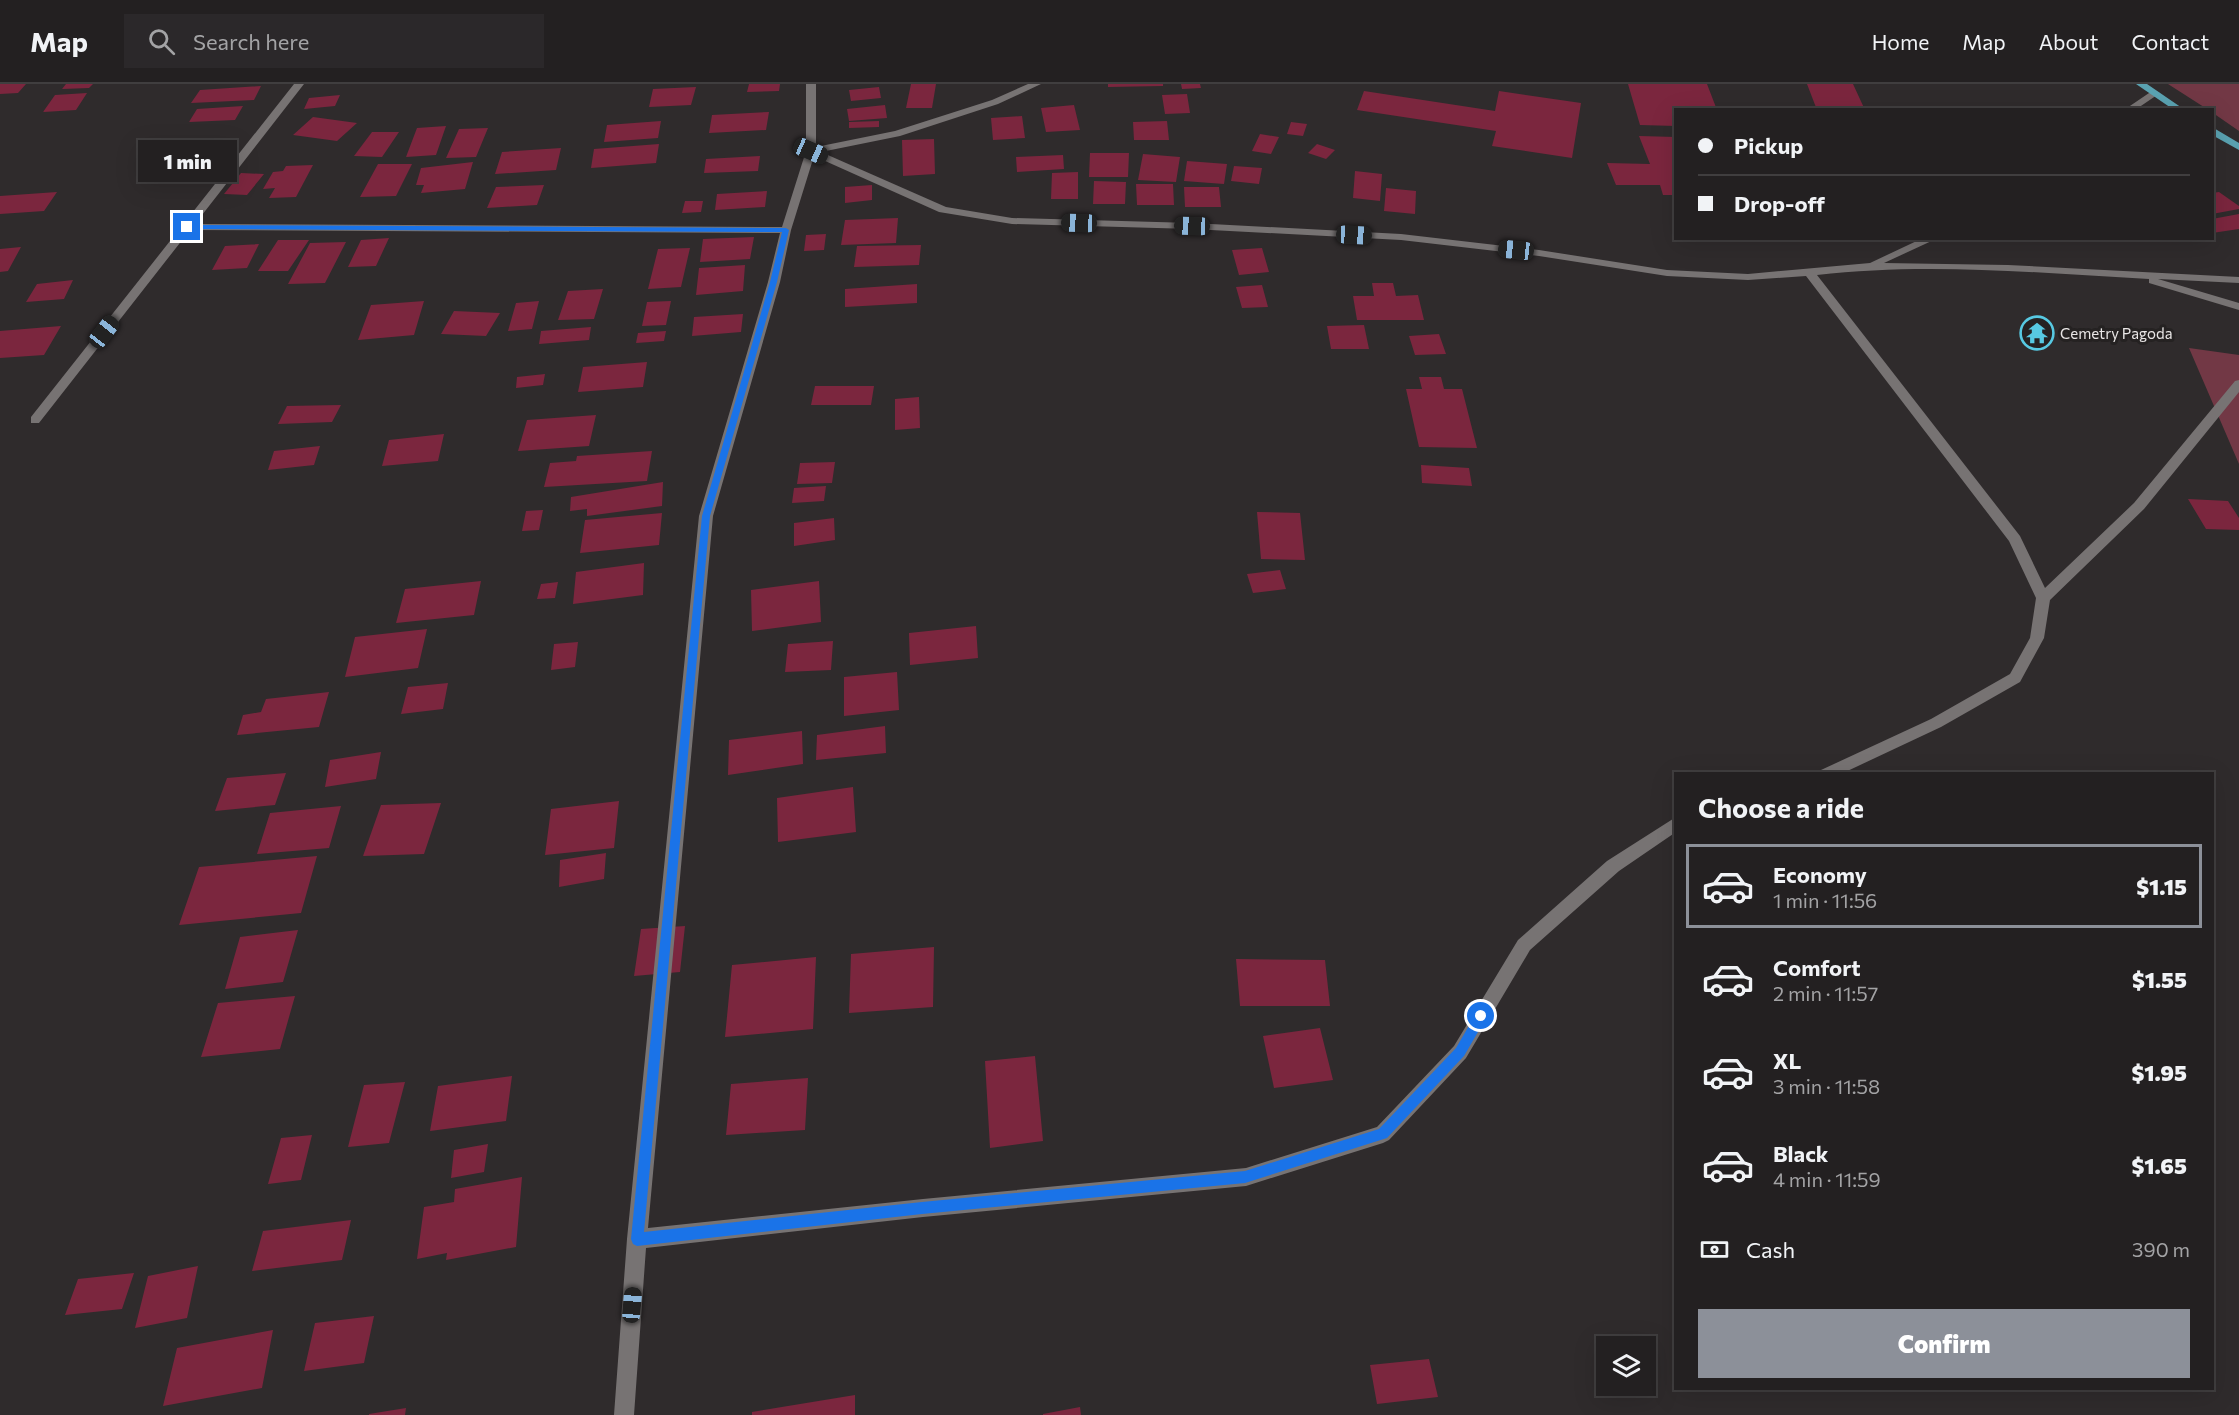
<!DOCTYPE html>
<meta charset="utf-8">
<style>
:root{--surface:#232021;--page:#2b282a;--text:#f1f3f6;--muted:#a3a3a5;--line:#403e3f;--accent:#8c9099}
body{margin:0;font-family:Commissioner,sans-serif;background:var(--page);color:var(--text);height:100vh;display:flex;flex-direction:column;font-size:22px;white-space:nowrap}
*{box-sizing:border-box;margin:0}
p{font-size:20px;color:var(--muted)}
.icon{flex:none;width:33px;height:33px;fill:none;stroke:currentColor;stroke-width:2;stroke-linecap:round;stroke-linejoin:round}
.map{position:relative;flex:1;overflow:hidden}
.panel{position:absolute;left:1674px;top:688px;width:540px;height:618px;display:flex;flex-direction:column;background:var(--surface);border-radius:0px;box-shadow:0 6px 24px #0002,0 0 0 2px var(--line)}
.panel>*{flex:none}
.hud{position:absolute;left:1674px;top:24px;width:540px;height:132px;border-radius:0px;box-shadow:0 6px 24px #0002,0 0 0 2px var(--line);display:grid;align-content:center;height:132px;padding:0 24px;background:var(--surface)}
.controls{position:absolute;left:1596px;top:1252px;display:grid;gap:12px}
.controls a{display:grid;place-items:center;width:60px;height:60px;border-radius:0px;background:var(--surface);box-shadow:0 6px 24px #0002,0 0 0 2px var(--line);font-size:30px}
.end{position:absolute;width:27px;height:27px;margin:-14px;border:8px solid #1a73e8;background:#fff;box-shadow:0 0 0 3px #fff}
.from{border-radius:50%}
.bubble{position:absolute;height:42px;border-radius:0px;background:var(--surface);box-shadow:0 6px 24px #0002,0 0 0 2px var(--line);font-size:20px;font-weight:800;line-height:42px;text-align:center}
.car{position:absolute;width:18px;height:36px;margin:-18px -9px;border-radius:8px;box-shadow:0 0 4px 2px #0007;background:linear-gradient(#222 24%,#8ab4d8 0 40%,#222 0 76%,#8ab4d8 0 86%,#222 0)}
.hud b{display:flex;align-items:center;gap:21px;height:57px;font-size:22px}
.hud b+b{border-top:2px solid var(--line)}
.hud i{width:15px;height:15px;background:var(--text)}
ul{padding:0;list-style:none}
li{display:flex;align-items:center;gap:18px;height:84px;margin:0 12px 9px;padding:0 12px;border:3px solid transparent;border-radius:0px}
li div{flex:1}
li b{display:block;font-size:22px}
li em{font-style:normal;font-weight:800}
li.on{border-color:var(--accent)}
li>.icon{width:54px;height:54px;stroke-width:1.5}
h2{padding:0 24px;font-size:27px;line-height:72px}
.pay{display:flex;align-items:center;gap:15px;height:66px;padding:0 24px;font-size:22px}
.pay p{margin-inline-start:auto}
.primary-button{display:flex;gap:12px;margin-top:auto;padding:12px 24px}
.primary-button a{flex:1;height:69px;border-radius:0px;background:var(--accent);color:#fff;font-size:24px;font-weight:800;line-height:69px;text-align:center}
header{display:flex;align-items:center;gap:36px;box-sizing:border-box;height:84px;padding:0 30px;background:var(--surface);border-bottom:2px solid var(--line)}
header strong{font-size:28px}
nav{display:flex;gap:33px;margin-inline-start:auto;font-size:21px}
.search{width:420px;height:54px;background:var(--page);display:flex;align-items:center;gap:15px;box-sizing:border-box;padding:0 21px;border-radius:0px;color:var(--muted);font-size:22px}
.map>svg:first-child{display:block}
.green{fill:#723845}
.building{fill:#7b263e}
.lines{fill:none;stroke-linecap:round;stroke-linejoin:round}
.minor{fill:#777373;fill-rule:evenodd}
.major{fill:#5aa2b1;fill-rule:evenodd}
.route{fill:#1a73e8}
.labels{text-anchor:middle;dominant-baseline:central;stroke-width:6;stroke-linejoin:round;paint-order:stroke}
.far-poi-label{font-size:15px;fill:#e9e6e6;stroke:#252222;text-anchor:start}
</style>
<header>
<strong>Map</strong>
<div class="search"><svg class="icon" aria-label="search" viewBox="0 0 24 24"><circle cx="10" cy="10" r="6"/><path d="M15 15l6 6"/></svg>Search here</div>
<nav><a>Home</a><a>Map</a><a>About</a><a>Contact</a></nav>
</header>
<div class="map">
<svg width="2239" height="1331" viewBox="0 0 2239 1331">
<rect width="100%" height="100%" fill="#2f2b2c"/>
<path class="green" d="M2168,0h71v47l-26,-18 -1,-3 -5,-1z
M2189,264l50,7v109z"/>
<path class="building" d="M0,0h26l-8,9 -18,1z
M66,0h27l-4,4 -27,1z
M749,0h31l-1,7 -32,1z
M911,0h25l-4,24h-26z
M1108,0h55v2l-55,1z
M1181,0h19l1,4 -19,1z
M1628,0h79l10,26h-41v16l-36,-1z
M1807,0h46l12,26h-48z
M261,2l-7,14 -63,3 9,-13z
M696,3l-5,18 -42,2 4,-18z
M879,3l2,11 -30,3 -2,-11z
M1364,7l131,20 4,-20 82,12 -9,55 -80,-12 4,-15 -139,-21z
M87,9l-11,17 -33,2 12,-17z
M1187,10l3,19 -25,1 -3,-19z
M340,11l-5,11 -31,3 5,-11z
M885,21l2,13 -38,3 -2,-12z
M1074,21l6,25 -34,2 -5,-24z
M243,22l-8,14 -46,2 8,-13z
M769,28l-3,18 -57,3 3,-18z
M1022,32l3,22 -32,2 -2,-22z
M313,33l44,6 -20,18 -44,-6z
M661,37l-3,17 -54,4 3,-17z
M879,37v6l-30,1v-6z
M1167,37l2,19h-35l-1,-18z
M1291,38l16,2 -4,12 -16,-2z
M446,42l-10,29 -30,2 11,-29z
M488,44l-12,29 -30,1 13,-29z
M372,48h27l-17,25 -28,-1z
M1260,50l19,3 -8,17 -19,-3z
M1639,52l37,1v58h-13l-3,-10h-44l-9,-22 43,1z
M934,55l1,35 -32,2 -1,-36z
M659,60l-3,19 -65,5 3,-19z
M1317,60l18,6 -9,9 -18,-6z
M561,64l-5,22 -61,4 7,-22z
M1090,69h39l-1,24h-39z
M1143,70l37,3 -4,25 -38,-2z
M1063,71l1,14 -47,3 -1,-15z
M760,72l-2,15 -54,2 2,-14z
M1187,77l40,3 -3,20 -40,-3z
M473,78l-8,27 -44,4 3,-8h-8l5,-17z
M378,80h34l-16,32 -36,1z
M313,81l-17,32 -27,1 6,-10 -12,1 10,-17 10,-1 3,-5z
M1234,82l28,2 -3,16 -28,-3z
M1355,87l27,3 -2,27 -27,-3z
M1078,88v27h-27l1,-26z
M241,89l23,1 -17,21 -23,-1z
M1094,97l32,1 -1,22h-32z
M1136,100h37l1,21h-37z
M544,101l-7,20 -50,3 9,-21z
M872,101v15l-27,3v-16z
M1184,103h35l2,20h-36z
M1386,104l30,3 -1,23 -31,-3z
M767,107l-2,16 -50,3 2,-16z
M57,108l-13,19 -44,3v-18z
M2219,108l20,14v3l-27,5v-21z
M685,117h18l-2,11 -19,1z
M2239,130v15l-27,4v-14z
M898,134l-2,25 -55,2 4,-25z
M826,150l-2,16 -20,1 2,-16z
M754,153l-4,22 -50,3 3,-23z
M389,154l-13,28 -28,1 13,-27z
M278,156h31l-21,31h-30z
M346,158l-21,41 -37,1 22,-41z
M259,160l-12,24 -35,2 13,-24z
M921,161l-2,20 -65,2 3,-21z
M21,163l-13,24 -8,1v-23z
M690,164l-9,39 -33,2 10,-40z
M1262,164l7,24 -30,3 -7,-25z
M745,181l-2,26 -47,4 3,-27z
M73,196l-9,19 -38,3 11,-18z
M1372,199h21l3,13 22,-1 6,25h-67l-4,-24h21z
M917,200v19l-72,4v-18z
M1262,201l6,22 -26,1 -6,-21z
M603,205l-9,30 -36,1 10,-29z
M424,217l-10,34 -56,5 13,-35z
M539,217l-7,28 -24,2 8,-28z
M671,217l-5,24 -24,1 5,-24z
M454,227l46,2 -14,23 -45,-2z
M743,230l-2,18 -49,4 2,-19z
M1364,241l5,24h-38l-4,-23z
M61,242l-17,29 -44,3v-27z
M591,243l-2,13 -50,4 2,-13z
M666,247l-2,10 -28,2 2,-10z
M1439,250l7,20 -31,1 -6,-19z
M647,278l-4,25 -65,5 5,-25z
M545,290l-2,11 -27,3 1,-11z
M1419,293h22l3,12h18l15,59 -58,-1 -13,-58h16z
M815,302h59l-3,19h-60z
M919,313l1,31 -25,2v-31z
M341,321l-9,17 -54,2 9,-18z
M596,331l-7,31 -71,5 9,-31z
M444,350l-6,27 -56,5 7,-26z
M320,362l-6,19 -46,5 6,-19z
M652,367l-5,30 -103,6 6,-24 26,-2 1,-5z
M835,378l-3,21 -35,1 3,-21z
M1421,381l48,3 3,18 -50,-3z
M663,398l-1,24 -75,10v-7l-17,2 1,-14z
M826,402l-2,15 -32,2 2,-15z
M2188,415l40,2 11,17v12l-33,-1z
M543,426l-4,20 -17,1 4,-20z
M1257,428l43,1 5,47 -44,-1z
M662,429l-3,32 -79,8 5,-33z
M834,434l1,22 -41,6v-23z
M644,479l-1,32 -70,9 3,-32z
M1280,486l6,19 -33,4 -6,-19z
M481,497l-7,34 -78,8 9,-34z
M819,497l2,41 -69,9 -1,-41z
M558,498l-3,16 -18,1 4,-15z
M976,542l2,32 -68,7 -1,-32z
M427,545l-9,39 -73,9 10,-40z
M833,557l-2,29 -46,2 3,-28z
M578,558l-3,25 -24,3 3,-26z
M897,588l2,38 -55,6v-39z
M448,599l-5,26 -42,5 7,-27z
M329,608l-10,35 -82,8 6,-20 18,-3 5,-13z
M885,642l1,27 -70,7 1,-25z
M802,647l1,33 -75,11 1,-35z
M381,668l-5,27 -51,8 5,-27z
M286,689l-11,32 -60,6 12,-33z
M853,703l3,45 -78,10 -1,-44z
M619,717l-5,47 -69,7 6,-46z
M441,719l-17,51 -61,2 18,-51z
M341,722l-12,42 -72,6 13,-41z
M606,769l-2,26 -45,8 1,-27z
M317,772l-16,57 -122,12 20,-58z
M685,842l-5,46 -46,4 7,-47z
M298,846l-15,52 -58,7 15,-52z
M934,863l-1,60 -84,6 2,-59z
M816,873l-3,72 -88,8 7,-72z
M1236,875l89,1 5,46h-90z
M295,912l-15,53 -79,8 17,-54z
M1320,944l13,52 -59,8 -11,-52z
M1035,972l8,85 -53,7 -5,-87z
M512,992l-6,45 -76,10 8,-45z
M808,994l-3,52 -79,5 5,-51z
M405,998l-16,61 -41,4 16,-62z
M312,1051l-11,45 -33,4 13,-46z
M488,1060l-4,28 -33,6 3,-28z
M522,1093l-6,70 -70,13 1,-7 -30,6 7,-52 30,-5 1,-13z
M351,1136l-9,40 -90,11 11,-40z
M198,1182l-11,52 -52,10 13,-52z
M134,1189l-12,36 -57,6 13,-36z
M374,1232l-10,47 -60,8 11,-48z
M273,1246l-11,58 -99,18 14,-58z
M1429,1275l9,38 -61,7 -7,-39z
M855,1311v20h-103v-3z
M1080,1323l1,8h-38v-1z
M406,1324l-1,7h-36v-1z"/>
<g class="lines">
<path class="minor" d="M294,0h10l-109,140 587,3 24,-76v-67h10v63l79,-16 97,-31 36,-16h13l-43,20 -98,32 -79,16 125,55 66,11 180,5 209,11 138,16 128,20 81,4 122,-11 53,-25h15l-54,25 124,2 231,12v6l-81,-4 81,24v7l-90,-27v-4c-110,-6 -223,-17 -332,-4l203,261 25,52 89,-85 101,-122 4,-1v12l-95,117 -94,91 -6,38 -24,44 -79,45 -100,47h-23l3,-4 110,-51 79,-45 20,-36 6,-40 -27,-57 -203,-265 -58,4 -81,-4 -128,-20 -138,-16 -209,-11 -180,-5 -73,-12 -125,-56 -23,74 -11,52 -67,234 -65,712 275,-29 323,-31 131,-41 77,-81 64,-106 89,-79 69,-44v15l-57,39 -89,79 -64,108 -77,82 -6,3 -137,43 -323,31 -277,31 -12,167h-20l13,-176 72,-723 69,-234 12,-49 -590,-3 -151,193h-8v-6z
M2152,7l8,2 -25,17h-11z"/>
<path class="major" d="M2136,0h11l38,26h-11z
M2212,43l27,16v7l-27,-15z"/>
</g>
<path class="route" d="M187,141l599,3 3,2 -12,52 -67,234 -66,716 278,-30 323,-31 134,-42 77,-81 21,-36h8v8l-21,36 -77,82 -142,45 -323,31 -285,32 -4,-2 -2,-5 71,-723 68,-234 12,-50 -598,-3z"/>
<defs>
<symbol id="temple-ring" viewBox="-11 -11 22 22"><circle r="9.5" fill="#252222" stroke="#57c9e2" stroke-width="1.5"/><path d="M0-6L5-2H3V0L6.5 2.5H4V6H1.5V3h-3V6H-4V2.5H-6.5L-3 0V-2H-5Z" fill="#57c9e2"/></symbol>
</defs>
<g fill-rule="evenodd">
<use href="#temple-ring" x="2018" y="230" width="38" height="38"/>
</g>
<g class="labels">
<g class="far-poi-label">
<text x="2060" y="249">Cemetry Pagoda</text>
</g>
</g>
</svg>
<div class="controls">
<a><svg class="icon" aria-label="layers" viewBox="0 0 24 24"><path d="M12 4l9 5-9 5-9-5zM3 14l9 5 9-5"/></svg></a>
</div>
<i class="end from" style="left:1481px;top:932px"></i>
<i class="end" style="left:187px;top:143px"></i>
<div class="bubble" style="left:138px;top:56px;width:99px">1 min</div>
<i class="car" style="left:811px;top:67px;rotate:114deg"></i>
<i class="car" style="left:1079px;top:139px;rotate:272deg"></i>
<i class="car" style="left:1192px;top:142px;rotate:272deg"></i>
<i class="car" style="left:1354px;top:151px;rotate:93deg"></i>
<i class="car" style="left:1516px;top:166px;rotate:276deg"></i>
<i class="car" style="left:104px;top:248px;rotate:38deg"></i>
<i class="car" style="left:632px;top:1221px;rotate:5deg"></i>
<div class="hud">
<b><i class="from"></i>Pickup</b>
<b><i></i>Drop-off</b>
</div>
<section class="panel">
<h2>Choose a ride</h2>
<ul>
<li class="on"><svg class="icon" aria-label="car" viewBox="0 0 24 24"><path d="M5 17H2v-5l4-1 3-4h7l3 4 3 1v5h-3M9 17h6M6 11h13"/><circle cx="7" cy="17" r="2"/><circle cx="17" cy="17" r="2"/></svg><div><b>Economy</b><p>1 min · 11:56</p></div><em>$1.15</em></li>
<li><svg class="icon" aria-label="car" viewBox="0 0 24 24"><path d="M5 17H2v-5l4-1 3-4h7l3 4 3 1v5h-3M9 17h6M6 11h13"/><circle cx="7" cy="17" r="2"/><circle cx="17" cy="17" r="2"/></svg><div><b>Comfort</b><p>2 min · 11:57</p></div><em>$1.55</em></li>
<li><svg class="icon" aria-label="car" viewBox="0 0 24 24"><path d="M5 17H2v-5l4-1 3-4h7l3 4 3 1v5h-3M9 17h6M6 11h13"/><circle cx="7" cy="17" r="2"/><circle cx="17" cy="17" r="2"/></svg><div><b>XL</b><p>3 min · 11:58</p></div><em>$1.95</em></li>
<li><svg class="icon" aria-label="car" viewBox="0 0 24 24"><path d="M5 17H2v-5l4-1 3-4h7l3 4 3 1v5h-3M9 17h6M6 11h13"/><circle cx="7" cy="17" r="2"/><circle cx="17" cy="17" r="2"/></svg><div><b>Black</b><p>4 min · 11:59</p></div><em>$1.65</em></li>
</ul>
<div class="pay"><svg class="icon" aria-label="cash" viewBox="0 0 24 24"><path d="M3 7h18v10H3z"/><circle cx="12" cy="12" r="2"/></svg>Cash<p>390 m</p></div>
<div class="primary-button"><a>Confirm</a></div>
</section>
</div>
